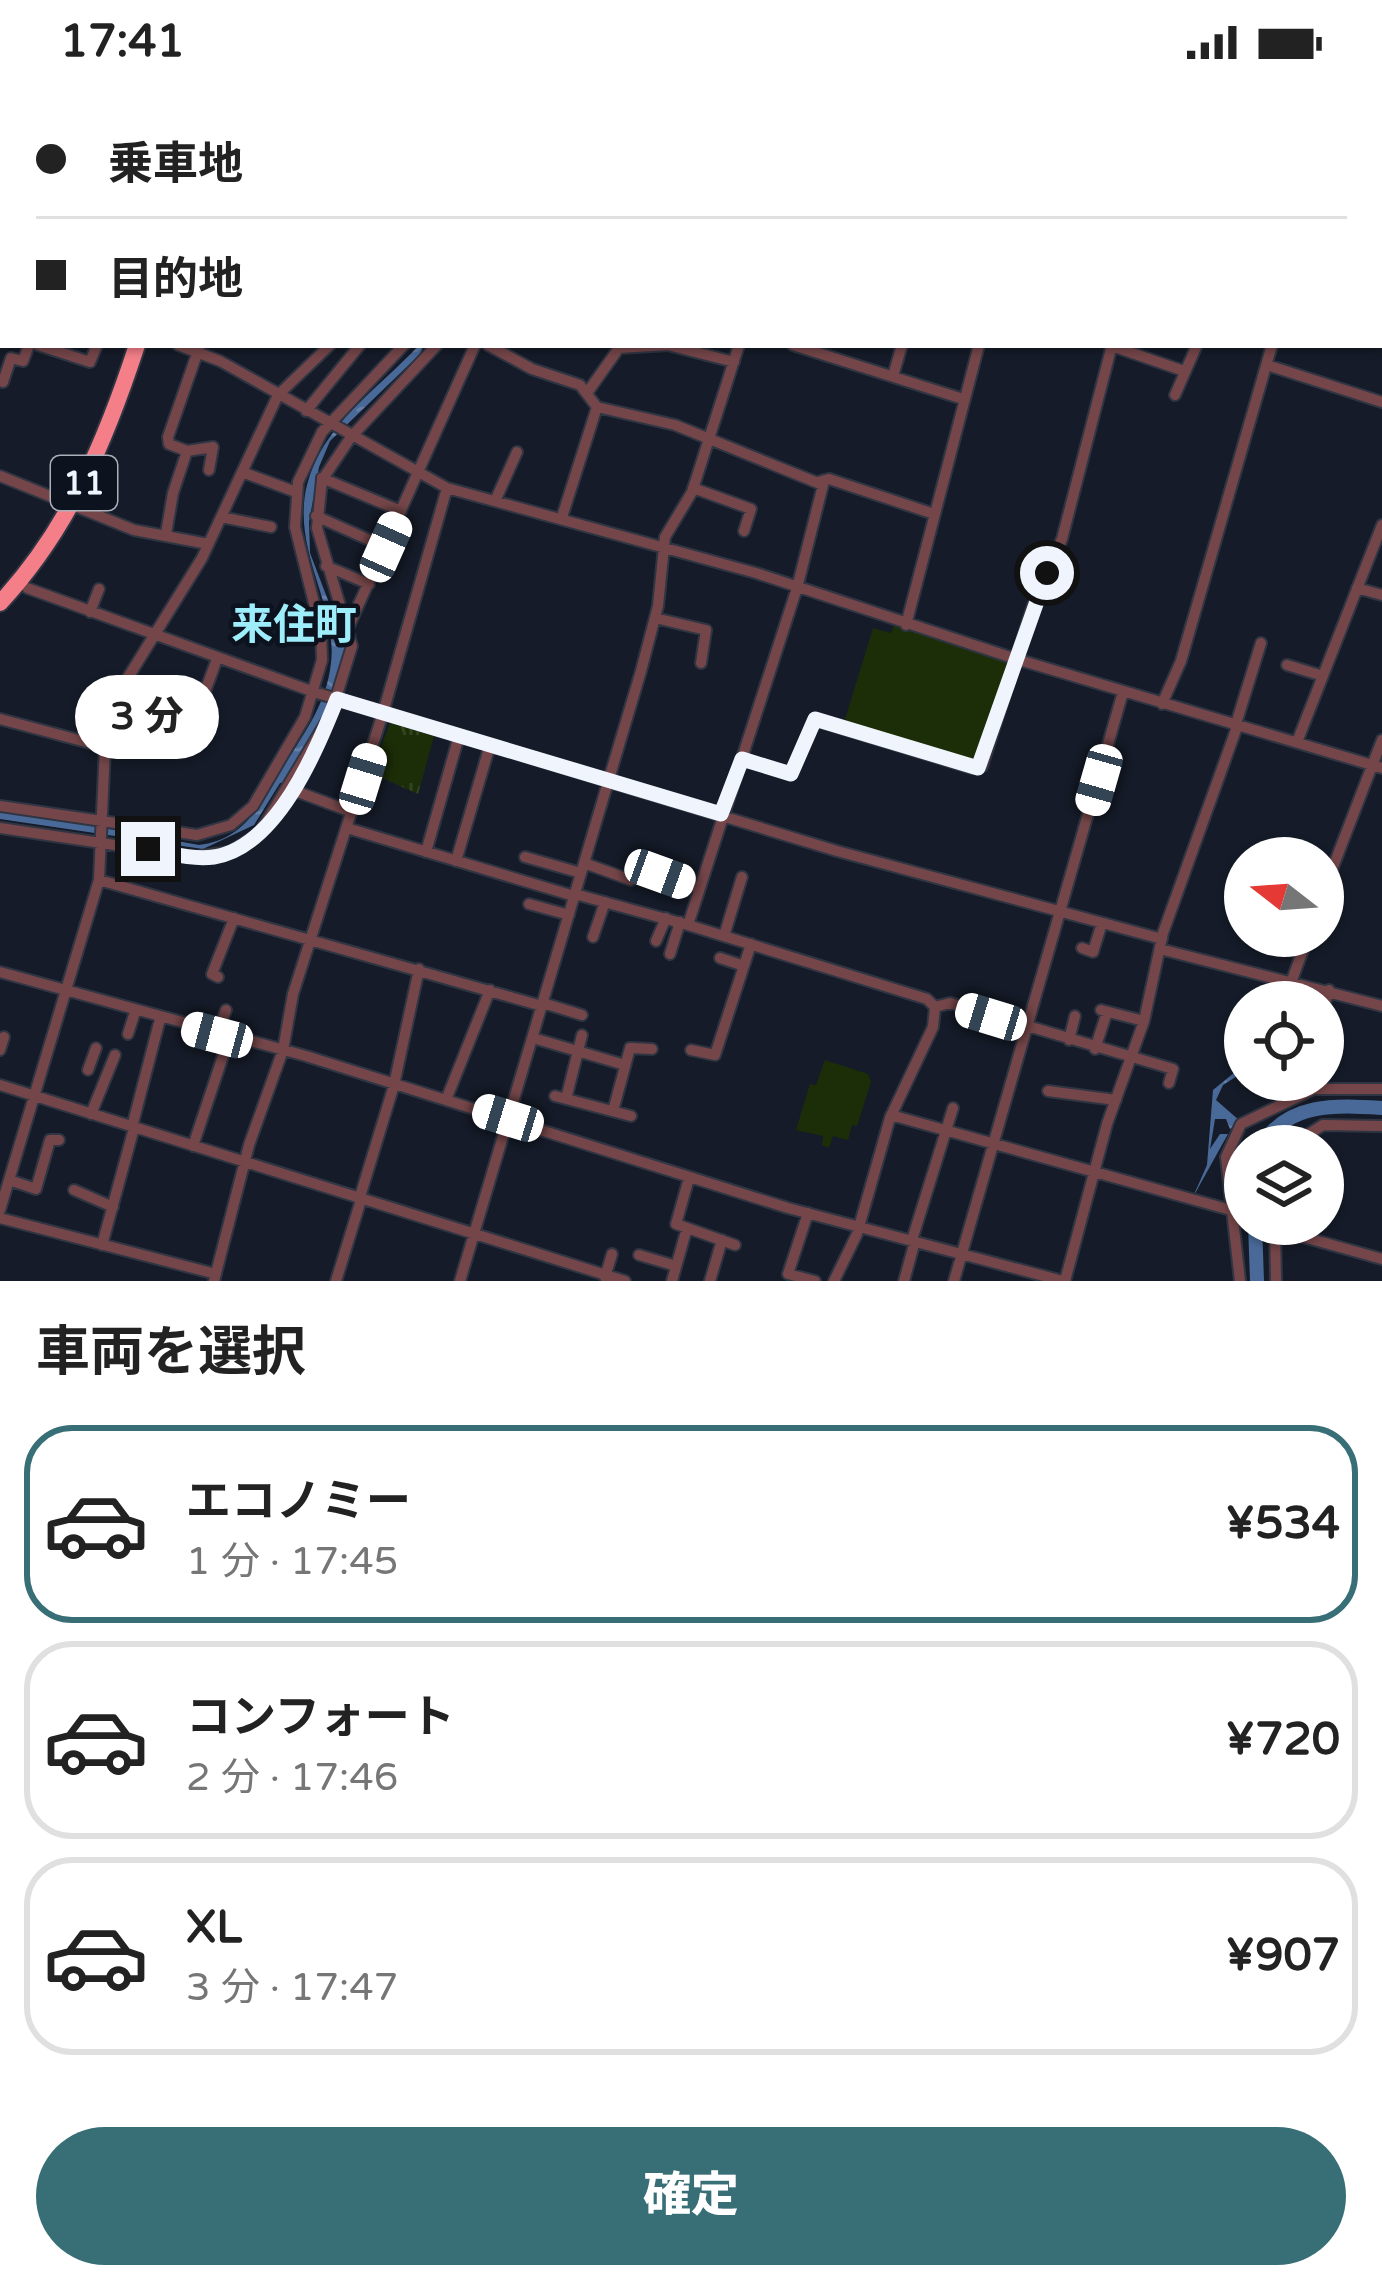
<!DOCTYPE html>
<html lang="ja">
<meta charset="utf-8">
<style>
:root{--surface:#fff;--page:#f6f6f6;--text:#222;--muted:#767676;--line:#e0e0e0;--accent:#386e76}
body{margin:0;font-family:"Varela Round","Noto Sans JP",sans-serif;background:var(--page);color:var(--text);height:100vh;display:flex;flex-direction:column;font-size:45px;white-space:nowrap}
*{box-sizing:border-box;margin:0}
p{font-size:39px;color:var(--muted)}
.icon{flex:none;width:66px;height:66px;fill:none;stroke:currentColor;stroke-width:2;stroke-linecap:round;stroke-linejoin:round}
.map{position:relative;height:1197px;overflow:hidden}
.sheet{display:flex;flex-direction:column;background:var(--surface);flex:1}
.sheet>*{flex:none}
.banner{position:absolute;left:0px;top:0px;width:1383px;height:264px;box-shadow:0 3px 9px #0004;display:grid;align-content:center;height:264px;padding:0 36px;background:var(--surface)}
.needle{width:78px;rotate:287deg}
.buttons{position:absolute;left:1224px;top:753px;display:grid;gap:24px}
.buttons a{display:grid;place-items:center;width:120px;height:120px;border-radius:50%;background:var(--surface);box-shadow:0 3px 9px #0004;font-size:60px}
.end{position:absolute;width:54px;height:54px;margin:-27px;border:15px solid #eff4fd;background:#111;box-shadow:0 0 0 6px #111}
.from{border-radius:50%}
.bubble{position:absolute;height:84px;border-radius:42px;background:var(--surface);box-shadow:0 3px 9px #0004;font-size:39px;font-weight:800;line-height:84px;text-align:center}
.car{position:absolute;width:36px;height:72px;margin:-36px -18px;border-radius:15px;box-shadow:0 0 9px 3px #0007;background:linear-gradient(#fff 24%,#345 0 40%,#fff 0 76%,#345 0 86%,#fff 0)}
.banner b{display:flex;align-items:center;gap:42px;height:114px;font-size:45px}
.banner b+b{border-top:3px solid var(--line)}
.banner i{width:30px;height:30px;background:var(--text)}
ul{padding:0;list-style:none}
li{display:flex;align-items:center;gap:36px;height:198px;margin:0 24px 18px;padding:0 12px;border:6px solid var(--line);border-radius:48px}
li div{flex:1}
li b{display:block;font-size:45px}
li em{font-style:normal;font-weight:800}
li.selected{border-color:var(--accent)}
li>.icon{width:108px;height:108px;stroke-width:1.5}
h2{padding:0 36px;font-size:54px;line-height:144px}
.cta{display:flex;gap:24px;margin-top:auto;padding:24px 36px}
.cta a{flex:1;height:138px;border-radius:72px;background:var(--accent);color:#fff;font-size:48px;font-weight:800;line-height:138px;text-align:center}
.status{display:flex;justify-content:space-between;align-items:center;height:84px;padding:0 60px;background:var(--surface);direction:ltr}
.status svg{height:33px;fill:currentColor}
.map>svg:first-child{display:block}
.grass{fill:url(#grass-tufts)}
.pitch{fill:#1c2e08}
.water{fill:url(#water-ripples)}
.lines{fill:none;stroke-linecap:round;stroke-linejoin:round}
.river{stroke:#496a99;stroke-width:14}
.minor-casing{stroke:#2f3542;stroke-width:14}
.major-casing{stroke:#2f3542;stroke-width:16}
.highway-casing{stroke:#2f3542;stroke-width:20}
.minor{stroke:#754649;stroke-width:10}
.major{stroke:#d06f76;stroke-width:14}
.highway{stroke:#f47f88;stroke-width:16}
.route{stroke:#eff4fd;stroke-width:15}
.labels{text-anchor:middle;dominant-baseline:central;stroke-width:9;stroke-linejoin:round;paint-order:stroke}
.shield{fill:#0c121e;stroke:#abb0ba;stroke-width:3}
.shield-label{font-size:33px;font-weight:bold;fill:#eff4fd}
.quarter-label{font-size:42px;font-weight:bold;fill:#9eedfb;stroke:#0c121e}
</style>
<div class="status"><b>17:41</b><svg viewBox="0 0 49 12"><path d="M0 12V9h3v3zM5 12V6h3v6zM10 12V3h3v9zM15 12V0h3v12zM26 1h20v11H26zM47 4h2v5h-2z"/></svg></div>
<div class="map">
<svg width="1382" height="1197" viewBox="0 0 1382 1197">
<defs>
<pattern id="grass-tufts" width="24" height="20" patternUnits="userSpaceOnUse" patternTransform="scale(3)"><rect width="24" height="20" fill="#1c2e08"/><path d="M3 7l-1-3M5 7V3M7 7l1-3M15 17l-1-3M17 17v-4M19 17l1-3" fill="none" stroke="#324321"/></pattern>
<pattern id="water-ripples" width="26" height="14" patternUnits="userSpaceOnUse" patternTransform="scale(3)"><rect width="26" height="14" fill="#496a99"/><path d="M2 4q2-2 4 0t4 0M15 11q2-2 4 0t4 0" fill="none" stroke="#6480a8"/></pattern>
</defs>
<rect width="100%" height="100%" fill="#151b28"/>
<path class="grass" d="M390,639l44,13 -16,58 -47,-21z"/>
<path class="pitch" d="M894,541l114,34 -29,106 -136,-39 30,-98 18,5z
M825,976l43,14 3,8 -14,44 -5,-1 -4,15 -15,-4 -4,12 -7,-3 1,-9 -27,-6 14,-46 6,1z"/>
<path class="water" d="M419,261h5l-4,9 -90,87 -11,26 -10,55 1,31 37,97 -18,58 -40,74 -9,1 -26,42 -51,24 -203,-30v-7h14l185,33c41,-4 60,-36 79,-69 21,-37 48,-67 53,-113 7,-58 -40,-113 -24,-178 16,-62 72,-96 112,-140z
M1245,980v7l-22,14 -7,15 24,21 -10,8 -4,-10h-11l-5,30 10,-15h8l-35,63 14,-32 6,-75z"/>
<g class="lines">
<path class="river" d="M1261,1062c27,-44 75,-41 121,-38
M1255,1140l2,57"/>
<defs>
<path id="minor" d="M37,0l16,3
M360,0l7,3
M825,0l4,3
M962,0l7,3
M1185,0l9,3
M73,3v-3
M310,3l1,-3
M377,3l1,-3
M405,3l1,-3
M444,3l1,-3
M483,3l1,-3
M522,3l1,-3
M563,3l1,-3
M614,3l2,-3
M641,3l2,-3
M727,3l1,-3
M848,3l1,-3
M926,3l1,-3
M942,3l2,-3
M1082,3l1,-3
M1356,3l1,-3
M0,41l3,2
M0,55h3
M1380,56l2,1
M0,157l3,8
M1380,157l2,-5
M0,198l3,1
M38,261l52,17 7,-17
M178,261l42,16 227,127 309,85 260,86 366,109
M488,261l44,24 48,16 17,22 78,18 148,60 -26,103 -109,337 -113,-31
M793,261l170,54
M1112,262l72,25
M1267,281l115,37
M893,292l9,-31
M3,298l8,-24 12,3 6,-16
M587,309l32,-45 49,-3 66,17
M1175,311l22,-50
M306,327l54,-66
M187,367l26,-4 -4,23
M242,388l54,20
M0,392l134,54 74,14
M322,394l79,33
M821,397l8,-2 105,35
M693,404l58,21 -7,22
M496,415l21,-47
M316,432l69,31
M221,433l50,10
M562,433l35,-110
M166,450l7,-41 14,-42 -18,-7 -1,-7 31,-89
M326,482l43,18
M27,504l287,104 523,159 325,88
M1357,504l25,7
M90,528l9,-23
M655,534l51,12 -5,33
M906,541l73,-280
M345,551l130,-290
M1287,581l36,11
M1162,620l19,-43 91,-316
M196,632l21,-57
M0,635l105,28
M1235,643l26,-84
M1297,658l85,-217
M742,675l49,15 24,-54 157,48 10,-2 51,-160 29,-67 50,-194
M290,705l62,23
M0,722l197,29 34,-10 22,-19 52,-89 17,-57 -1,-29 -26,-104 3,-45 24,-50 82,-87
M0,744l195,29 35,-5 29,-18 72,-120 21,-68 -35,-118 5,-48 29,-43 86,-92
M347,744l227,68
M426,768l33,-116
M525,773l56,16
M456,777l34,-116
M584,779l47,17
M660,790l39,14
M99,796l443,126
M1323,809l59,-153
M529,820l40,11
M688,841l239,74 8,8 15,-4 223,66 -4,14
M724,852l18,-59
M593,853l12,-35
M656,857l10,-23
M1082,864l11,4 9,-29
M1160,865l222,57
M670,870l10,-32
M720,874l24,8
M0,888l306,84 482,152 275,73
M218,893l-6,-3 22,-56
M1292,896l16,-44
M543,919l39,12
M1323,925l6,-19
M1101,926l43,11
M128,950l7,-22
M217,951l9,-25
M533,954l92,27
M1069,956l6,-24
M1095,965l12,-37
M0,966l4,-13
M691,966l24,5 36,-111
M88,986l8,-22
M0,1001l625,196
M1048,1007l68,9
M555,1012l76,20
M566,1015l16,-64
M446,1016l44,-110
M613,1027l17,-63 22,1
M91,1030l24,-59
M891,1031l354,99
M132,1043l28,-108
M193,1062l36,-108
M1290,1062l33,-21 59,1
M689,1094l-13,46 59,21
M9,1096l27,9 14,-49h9
M74,1106l39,17
M359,1116l35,-115 25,-116
M0,1126l99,-330 6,-133 19,-63 78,-126 76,-163 52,-50
M808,1129l-20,61 27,7
M0,1134l216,56
M1275,1143l1,54
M1275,1145l107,30
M912,1156l41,-132
M102,1161l32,-117
M639,1171l37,11
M605,1193l7,-23
M214,1197l35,-136 34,-95 10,-56 90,-281 64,-225
M336,1197l25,-81
M460,1197l181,-610 17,-65 7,-69 27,-45 47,-147
M672,1197l15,-53
M710,1197l12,-41
M834,1197l23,-47 33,-116 43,-91 2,-20
M904,1197l11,-40
M954,1197l169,-589
M1065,1197l42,-157 37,-103 19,-88 74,-206
M1240,1197l-14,-124 15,-33 73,-35h68"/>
<path id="major" d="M765,0l10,3
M1380,192h2"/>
<path id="highway" d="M219,3l1,-3
M0,519c69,-74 106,-163 137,-258"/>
</defs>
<use href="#minor" class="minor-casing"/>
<use href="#major" class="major-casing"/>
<use href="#highway" class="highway-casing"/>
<use href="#minor" class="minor"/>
<use href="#major" class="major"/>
<use href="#highway" class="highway"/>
</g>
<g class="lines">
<path class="route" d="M148,765c21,4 44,11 66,8 63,-10 102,-106 123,-158l384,115 21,-55 49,15 24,-55 163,49 69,-195"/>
</g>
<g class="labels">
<rect class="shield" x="51" y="372" width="66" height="54" rx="9"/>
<g class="shield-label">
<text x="84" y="399">11</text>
</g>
<g class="quarter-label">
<text x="294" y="541">来住町</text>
</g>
</g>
</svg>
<div class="buttons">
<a><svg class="needle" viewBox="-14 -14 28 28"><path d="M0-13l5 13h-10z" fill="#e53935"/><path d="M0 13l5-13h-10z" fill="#767676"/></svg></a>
<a><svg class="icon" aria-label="locate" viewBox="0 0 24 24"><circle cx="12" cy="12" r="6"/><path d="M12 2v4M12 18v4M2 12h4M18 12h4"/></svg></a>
<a><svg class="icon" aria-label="layers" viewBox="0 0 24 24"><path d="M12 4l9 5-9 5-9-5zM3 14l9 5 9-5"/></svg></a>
</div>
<i class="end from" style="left:1047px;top:489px"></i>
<i class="end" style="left:148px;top:765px"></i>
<div class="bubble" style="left:75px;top:591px;width:144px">3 分</div>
<i class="car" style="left:386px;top:463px;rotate:24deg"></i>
<i class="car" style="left:363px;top:695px;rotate:17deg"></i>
<i class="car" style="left:1099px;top:696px;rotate:196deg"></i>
<i class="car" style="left:660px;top:790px;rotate:110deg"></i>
<i class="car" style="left:991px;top:933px;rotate:287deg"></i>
<i class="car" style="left:217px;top:951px;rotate:285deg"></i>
<i class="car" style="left:508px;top:1034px;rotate:287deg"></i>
<div class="banner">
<b><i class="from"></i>乗車地</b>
<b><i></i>目的地</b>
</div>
</div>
<section class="sheet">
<h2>車両を選択</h2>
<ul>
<li class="selected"><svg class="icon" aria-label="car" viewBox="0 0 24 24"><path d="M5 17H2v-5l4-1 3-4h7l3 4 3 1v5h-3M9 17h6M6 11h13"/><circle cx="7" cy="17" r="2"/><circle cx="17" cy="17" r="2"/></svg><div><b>エコノミー</b><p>1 分 · 17:45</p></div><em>¥534</em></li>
<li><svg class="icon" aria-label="car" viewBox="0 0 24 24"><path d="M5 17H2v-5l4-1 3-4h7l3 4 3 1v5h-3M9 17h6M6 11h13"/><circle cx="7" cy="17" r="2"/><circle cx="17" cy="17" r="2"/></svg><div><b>コンフォート</b><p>2 分 · 17:46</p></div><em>¥720</em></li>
<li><svg class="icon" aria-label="car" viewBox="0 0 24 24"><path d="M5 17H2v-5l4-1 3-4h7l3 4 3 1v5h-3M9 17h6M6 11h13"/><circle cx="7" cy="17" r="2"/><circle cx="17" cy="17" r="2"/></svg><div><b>XL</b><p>3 分 · 17:47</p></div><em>¥907</em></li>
</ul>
<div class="cta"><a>確定</a></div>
</section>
